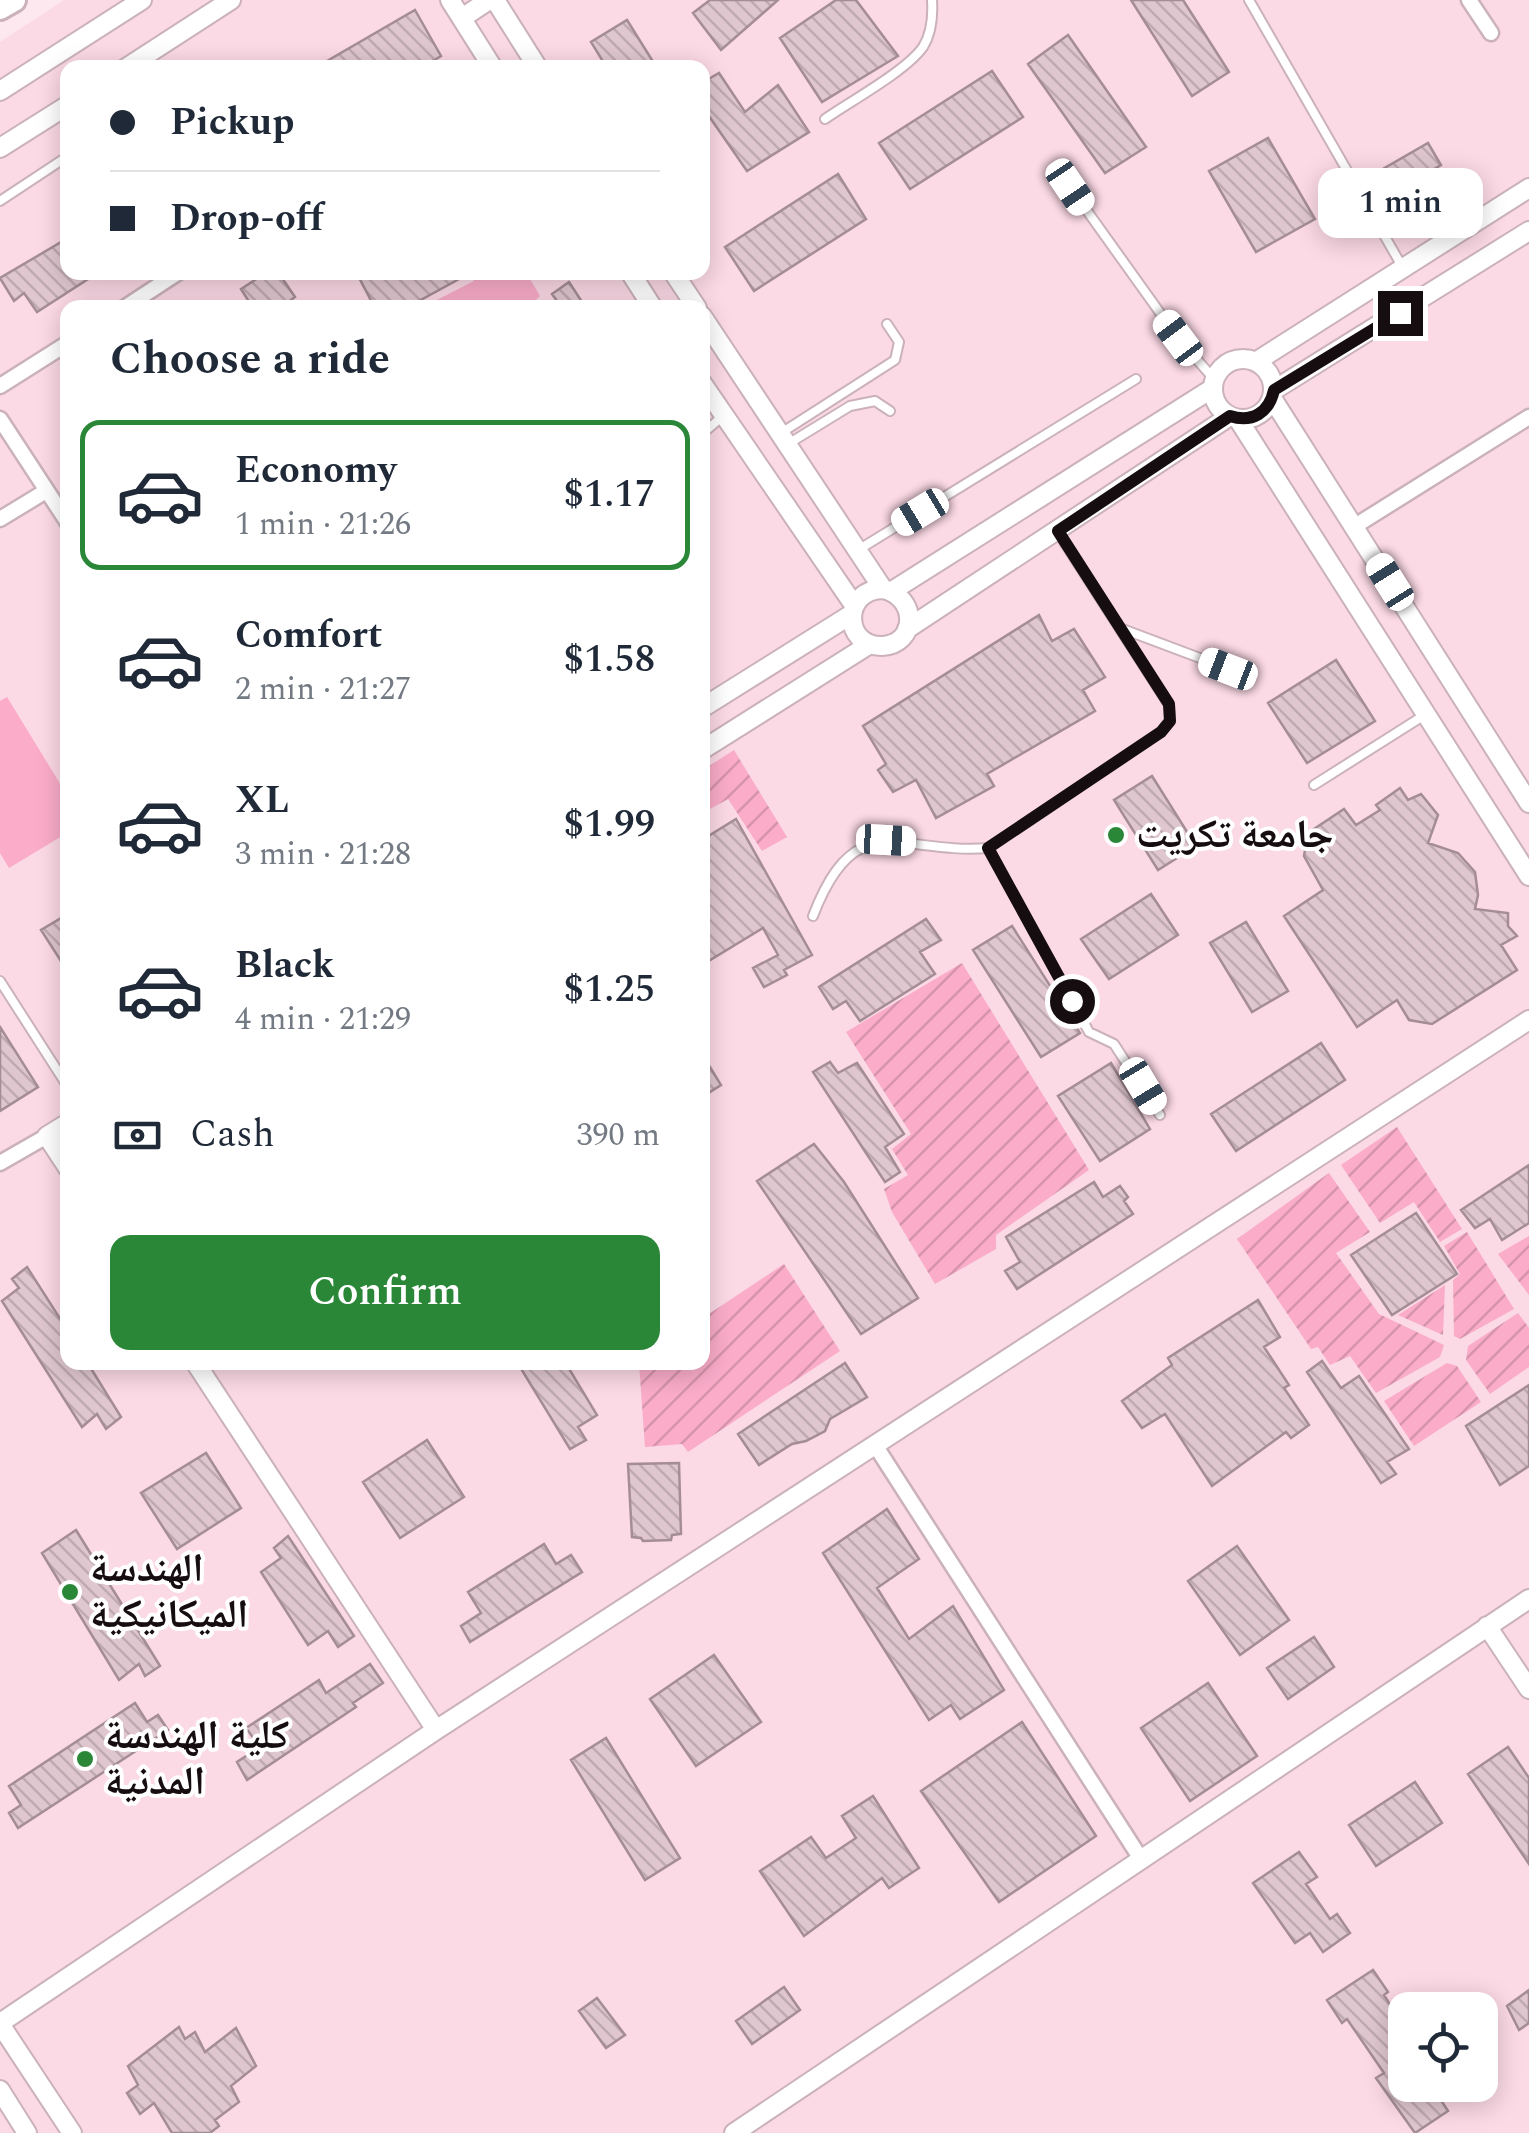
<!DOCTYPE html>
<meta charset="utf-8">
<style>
:root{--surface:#fff;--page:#f6f6f7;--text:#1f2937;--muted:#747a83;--line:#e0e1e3;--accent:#2b8738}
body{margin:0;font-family:Spectral,"Noto Naskh Arabic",serif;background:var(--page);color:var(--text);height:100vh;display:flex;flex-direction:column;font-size:38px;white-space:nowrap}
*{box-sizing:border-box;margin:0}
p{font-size:32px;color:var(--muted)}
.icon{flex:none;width:55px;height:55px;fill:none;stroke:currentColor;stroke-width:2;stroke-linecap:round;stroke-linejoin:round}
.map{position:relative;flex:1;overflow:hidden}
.drawer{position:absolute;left:60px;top:300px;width:650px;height:1070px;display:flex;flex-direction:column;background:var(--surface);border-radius:20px;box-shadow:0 5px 25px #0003}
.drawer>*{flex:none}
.hud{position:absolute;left:60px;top:60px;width:650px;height:220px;border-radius:20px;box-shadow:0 5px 25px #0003;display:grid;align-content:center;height:220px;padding:0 50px;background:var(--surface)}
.buttons{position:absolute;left:1388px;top:1992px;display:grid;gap:20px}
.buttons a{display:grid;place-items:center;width:110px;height:110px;border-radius:20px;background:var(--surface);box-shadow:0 5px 25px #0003;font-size:50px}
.end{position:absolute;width:45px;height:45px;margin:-22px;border:12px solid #160d10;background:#fff;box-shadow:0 0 0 5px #fff}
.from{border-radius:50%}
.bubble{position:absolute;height:70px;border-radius:20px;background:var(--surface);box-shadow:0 5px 25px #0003;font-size:32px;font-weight:600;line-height:70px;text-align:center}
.car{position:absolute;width:30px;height:60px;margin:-30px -15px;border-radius:12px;box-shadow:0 0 8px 2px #0007;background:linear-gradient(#fff 24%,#345 0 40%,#fff 0 76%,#345 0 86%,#fff 0)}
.hud b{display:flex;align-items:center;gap:35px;height:95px;font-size:38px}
.hud b+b{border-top:2px solid var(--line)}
.hud i{width:25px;height:25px;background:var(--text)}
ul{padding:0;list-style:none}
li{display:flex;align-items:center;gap:30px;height:150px;margin:0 20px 15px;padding:0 30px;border:5px solid transparent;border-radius:20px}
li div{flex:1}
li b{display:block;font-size:38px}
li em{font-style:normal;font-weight:600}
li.selected{border-color:var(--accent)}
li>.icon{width:90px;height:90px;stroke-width:1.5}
h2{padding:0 50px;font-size:45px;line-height:120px}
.pay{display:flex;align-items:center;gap:25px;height:110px;padding:0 50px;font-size:38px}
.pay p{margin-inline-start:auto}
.action{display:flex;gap:20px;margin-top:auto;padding:20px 50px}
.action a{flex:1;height:115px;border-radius:20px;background:var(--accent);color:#fff;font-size:40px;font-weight:600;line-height:115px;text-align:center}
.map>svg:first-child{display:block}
.built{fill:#fbd9e5;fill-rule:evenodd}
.park{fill:#faacc9}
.garden{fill:url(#garden-furrows)}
.building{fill:url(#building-back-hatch);stroke:#a58d95;stroke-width:2.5}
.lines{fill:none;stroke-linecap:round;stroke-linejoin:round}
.service-casing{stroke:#cbb2ba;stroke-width:12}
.minor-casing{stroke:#cbb2ba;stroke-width:19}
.tertiary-casing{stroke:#cbb2ba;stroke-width:22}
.primary-casing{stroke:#cbb2ba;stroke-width:28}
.service{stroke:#fff;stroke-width:8}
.minor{stroke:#fff;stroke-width:14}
.tertiary{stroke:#fff;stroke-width:18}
.primary{stroke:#fff;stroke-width:22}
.route{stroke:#160d10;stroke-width:12}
.poi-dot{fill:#2b8738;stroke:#fff;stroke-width:4}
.labels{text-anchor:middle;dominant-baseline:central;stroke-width:8;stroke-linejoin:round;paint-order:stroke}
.poi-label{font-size:40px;font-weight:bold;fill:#160d10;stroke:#fff;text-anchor:start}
</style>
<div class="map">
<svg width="1529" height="2133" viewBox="0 0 1529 2133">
<defs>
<pattern id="garden-furrows" width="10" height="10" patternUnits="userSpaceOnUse" patternTransform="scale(2.5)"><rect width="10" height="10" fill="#faacc9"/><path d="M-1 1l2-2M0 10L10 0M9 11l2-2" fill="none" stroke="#d693ac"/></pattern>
<pattern id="building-back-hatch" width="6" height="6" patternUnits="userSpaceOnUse" patternTransform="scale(2.5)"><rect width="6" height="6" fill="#e0c7cf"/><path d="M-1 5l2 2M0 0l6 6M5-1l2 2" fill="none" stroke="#bfaab1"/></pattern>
</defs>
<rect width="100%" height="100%" fill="#fde8ef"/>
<path class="built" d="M64,0h1465v2133h-1529v-2091zM68,68h634v204h-634zM68,308h634v1054h-634zM1405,2010h75v75h-75z"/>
<path class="park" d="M470,273h70l-10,6 10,17 -12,11 -107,1 53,-27z
M7,697l60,98v38l-58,35 -9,-15v-152z"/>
<path class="garden" d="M734,750l53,87 -25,14 -34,-52 -25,14v-43z
M962,963l127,207 -93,65v14l-61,35 -43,-72 -8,-23 24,-14 -16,-26 19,-15 -65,-102z
M1397,1127l65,102 -22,13 -26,-40 -34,21 -39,-58z
M1329,1173l41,59 -34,21 43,61 65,31 -4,12 -64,36 -26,-37 -20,9 -12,-18 -7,2 -74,-110z
M1467,1232l47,77 -54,30 -6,-3 -1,-56 7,-6 -16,-28z
M1529,1236v59l-31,-41z
M784,1264l56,87 -152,101 -6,-8 -37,3 -6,-84 63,-1 1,-44z
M1445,1285l-2,50 -45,-20z
M1518,1313l11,15v39l-39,27 -24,-34 2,-14z
M1447,1363l10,3 24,36 -67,44 -30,-45z"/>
<path class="building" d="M710,0h68l-57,50 -28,-37z
M836,0h20l42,56 -76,46 -42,-64z
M1131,0h52l46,72 -37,24z
M415,10l26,46 -20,12h-106z
M627,20l30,48h-50l-16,-26z
M1068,35l78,112 -41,26 -77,-109z
M992,71l31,46 -113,72 -31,-46z
M719,73l26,39 33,-27 31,47 -62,39 -45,-65v-23z
M1268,138l47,81 -59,33 -47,-81z
M1428,143l13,22 -52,30 -13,-22z
M838,174l28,45 -112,72 -29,-44z
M68,238v34h31l-62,40 -13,-19 -10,8 -14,-23z
M267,272h11l17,25 -15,11h-27l-12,-19z
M356,272h116l-66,36h-31z
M569,282l17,26h-24l-10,-14z
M1039,615l13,26 22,-12 31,48 -22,13 12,21 -108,63 7,12 -58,32 -20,-38 -23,12 -15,-22 8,-6 -23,-38z
M1336,660l39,61 -68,42 -39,-60z
M1152,776l44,70 -38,24 -44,-70z
M1400,788l8,12 13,-6 17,21 -10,28 30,10 17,19 3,23 -3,14 33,4v13l9,10 -16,9 16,25 -85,54 -23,-4 -12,-20 -40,27 -73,-111 39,-26 -19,-34 4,-23 36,-24 12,16 24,-15 -4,-5z
M736,819l76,136 -28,15 3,5 -23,12 -11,-19 25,-13 -15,-27 -61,37v-125z
M1151,894l27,41 -69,44 -28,-40z
M68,914v58l-27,-42z
M926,919l15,21 -21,12 15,22 -75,47 -14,-20 -13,8 -14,-22z
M1246,922l42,69 -36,21 -42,-69z
M1012,926l68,107 -39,24 -68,-107z
M0,1027l38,60 -38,24z
M1321,1043l24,37 -109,71 -25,-37z
M702,1054l19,31 -19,12z
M830,1062l8,11 19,-10 47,71 -19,13 15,25 -15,10 -72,-110z
M1111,1063l39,66 -50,32 -42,-65z
M814,1144l30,38 74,116 -57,36 -104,-153z
M1529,1165v58l-27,17 -12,-21 -15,9 -14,-18z
M1094,1182l9,15 17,-11 8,11 -4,4 9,13 -116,75 -12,-18 15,-9 -14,-25z
M1416,1213l41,61 -65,41 -41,-60z
M27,1267l41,64v31h19l34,55 -15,12 -9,-15 -15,13 -80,-126 17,-13 -7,-9z
M1258,1300l22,37 -16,10 25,38 -5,3 25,37 -18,13 -5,-6 -74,54 -47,-72 -23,14 -20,-27 50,-36 -4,-7z
M1322,1361l19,27 18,-12 50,73 -22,13 9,12 -15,9 -74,-111z
M517,1362h48l32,53 -19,12 8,13 -16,9z
M845,1363l22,34 -37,22 -5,12 -19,10 -14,3 -33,21 -21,-31z
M1529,1385v81l-29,19 -34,-59z
M427,1440l37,57 -64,41 -37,-56z
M206,1453l35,55 -64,41 -36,-56z
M679,1463l2,71 -9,1 -1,5 -28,1 -2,-3 -9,-1 -4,-73z
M887,1509l32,50 -42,29 32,51 44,-33 51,84 -44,29 -9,-14 -22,15 -106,-167z
M76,1530l84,136 -15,10 -6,-12 -20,16 -77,-127z
M288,1536l66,100 -16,11 -10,-16 -20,14 -47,-73 20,-14 -7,-10z
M544,1544l12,20 15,-9 11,17 -112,70 -9,-16 20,-13 -13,-21z
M1237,1546l52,74 -49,35 -52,-74z
M1314,1637l20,30 -46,32 -21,-31z
M714,1655l47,67 -65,44 -46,-67z
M370,1664l13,19 -30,20 3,4 -109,73 -10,-18 23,-15 -14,-19 73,-48 7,13z
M1208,1683l49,73 -67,45 -49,-73z
M135,1703l12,19 11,-7 10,15 -150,98 -9,-15 12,-8 -12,-19z
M1022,1722l74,114 -97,66 -78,-111z
M606,1738l74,120 -35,22 -74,-120z
M1508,1747l21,31v86l-61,-90z
M1415,1782l27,41 -66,43 -27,-41z
M873,1796l46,72 -30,20 -7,-10 -78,58 -44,-65 51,-34 15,21 30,-20 -14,-22z
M1299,1852l18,25 -11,7 24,35 7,-5 13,19 -27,19 -13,-19 -15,10 -42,-60z
M1373,1970l15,22 -4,3 21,33v57h26l17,26 -33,22 -39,-55 8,-5 -37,-54 -5,4 -15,-23z
M784,1987l16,23 -48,34 -16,-23z
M1529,1990v33l-10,7 -12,-24z
M597,1998l28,37 -19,13 -27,-37z
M179,2027l6,12 10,-7 10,20 31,-24 20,38 -25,20 8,16 -24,18 4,6 -9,7h-38l-18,-30 -14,11 -13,-21 11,-8 -10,-19z"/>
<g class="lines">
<defs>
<path id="service" d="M1249,0l154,268
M825,119c26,-18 81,-48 98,-72 9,-14 10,-31 9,-47
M1070,187l108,151 36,41
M0,201l62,-41
M781,433l114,-73 4,-18 -12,-18
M702,434l22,-19
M788,444l62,-38 25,-5 15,10
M858,550l278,-171
M1120,628l109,41
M1314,785l109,-69
M988,848l101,184 25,12 46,71
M813,916c43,-112 87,-61 175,-68l173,-116 9,-11 -1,-16 -112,-174
M0,981l68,106"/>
<path id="minor" d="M1469,0l22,33
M124,308l55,-36
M0,386l68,-43
M0,419l68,104
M0,519l46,-28
M1355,526l174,-109
M0,1163l47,-27
M875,1445l266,414"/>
<path id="tertiary" d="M450,0l43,68
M495,0l43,68
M462,18l27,-18
M126,68l105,-68
M0,91l142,-91
M0,148l68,-43
M630,272l23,36
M673,272l24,36
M702,316l181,273c35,8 35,55 -1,57 -39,1 -41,-56 1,-57
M1213 389a30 30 0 1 1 60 0a30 30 0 1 1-60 0Z
M1257,361l272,-173
M702,383l152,222
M1274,390l255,-159
M1272,398l257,405
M1238,419l291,457
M892,591l321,-203
M907,629l323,-213
M702,708l150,-94
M702,750l168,-106
M68,1123l-21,13 21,32
M195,1362l241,368
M1487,1626l42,63
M0,2023l436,-293 1093,-710
M0,2024l72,109
M0,2090l27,43
M734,2133l795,-534"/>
<path id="primary" d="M0,8l14,-8"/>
</defs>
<use href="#service" class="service-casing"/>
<use href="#minor" class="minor-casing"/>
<use href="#tertiary" class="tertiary-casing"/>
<use href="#primary" class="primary-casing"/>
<use href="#service" class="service"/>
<use href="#minor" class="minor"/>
<use href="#tertiary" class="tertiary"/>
<use href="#primary" class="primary"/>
</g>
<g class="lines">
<path class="route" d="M1072,1001l-84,-153 173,-116 9,-11 -1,-17 -111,-173 172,-115c22,7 39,-3 44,-26l126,-77"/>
</g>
<g class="poi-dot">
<circle cx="1116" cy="835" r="10"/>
<circle cx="70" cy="1592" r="10"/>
<circle cx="85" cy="1759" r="10"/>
</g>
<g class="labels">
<g class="poi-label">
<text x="1136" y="835">جامعة تكريت</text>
<text x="90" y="1569">الهندسة<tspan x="90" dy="46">الميكانيكية</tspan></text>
<text x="105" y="1736">كلية الهندسة<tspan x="105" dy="46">المدنية</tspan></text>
</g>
</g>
</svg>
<div class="buttons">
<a><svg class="icon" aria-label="locate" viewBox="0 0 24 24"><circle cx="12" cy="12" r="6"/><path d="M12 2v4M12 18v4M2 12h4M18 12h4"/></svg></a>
</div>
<i class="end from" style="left:1072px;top:1001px"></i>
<i class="end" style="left:1400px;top:313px"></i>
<div class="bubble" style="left:1318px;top:168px;width:165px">1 min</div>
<i class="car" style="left:1070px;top:187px;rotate:146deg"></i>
<i class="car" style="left:1178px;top:338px;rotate:323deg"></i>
<i class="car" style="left:920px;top:512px;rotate:239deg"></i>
<i class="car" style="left:1390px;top:582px;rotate:328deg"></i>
<i class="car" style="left:1228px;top:669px;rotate:291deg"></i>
<i class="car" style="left:886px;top:840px;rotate:93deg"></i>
<i class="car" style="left:1143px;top:1086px;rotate:149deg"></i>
<div class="hud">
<b><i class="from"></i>Pickup</b>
<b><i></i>Drop-off</b>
</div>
<section class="drawer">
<h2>Choose a ride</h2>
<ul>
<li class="selected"><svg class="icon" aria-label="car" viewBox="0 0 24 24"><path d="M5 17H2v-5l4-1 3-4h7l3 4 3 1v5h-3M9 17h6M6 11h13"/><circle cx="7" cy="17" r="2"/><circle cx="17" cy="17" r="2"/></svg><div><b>Economy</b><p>1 min · 21:26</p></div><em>$1.17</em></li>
<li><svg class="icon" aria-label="car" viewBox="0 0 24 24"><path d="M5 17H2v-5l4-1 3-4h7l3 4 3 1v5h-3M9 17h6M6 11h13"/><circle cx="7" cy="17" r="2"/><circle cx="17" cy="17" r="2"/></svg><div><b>Comfort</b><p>2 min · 21:27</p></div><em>$1.58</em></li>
<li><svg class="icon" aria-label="car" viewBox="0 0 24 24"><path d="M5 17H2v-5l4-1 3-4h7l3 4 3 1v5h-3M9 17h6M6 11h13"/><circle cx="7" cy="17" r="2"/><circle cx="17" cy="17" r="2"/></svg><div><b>XL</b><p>3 min · 21:28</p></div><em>$1.99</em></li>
<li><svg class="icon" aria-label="car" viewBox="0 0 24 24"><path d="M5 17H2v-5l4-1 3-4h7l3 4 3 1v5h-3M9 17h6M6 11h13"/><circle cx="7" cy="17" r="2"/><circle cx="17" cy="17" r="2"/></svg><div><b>Black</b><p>4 min · 21:29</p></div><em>$1.25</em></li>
</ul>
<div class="pay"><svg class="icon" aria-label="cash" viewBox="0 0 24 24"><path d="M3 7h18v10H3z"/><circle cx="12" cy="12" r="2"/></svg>Cash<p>390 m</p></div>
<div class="action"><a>Confirm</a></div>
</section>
</div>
